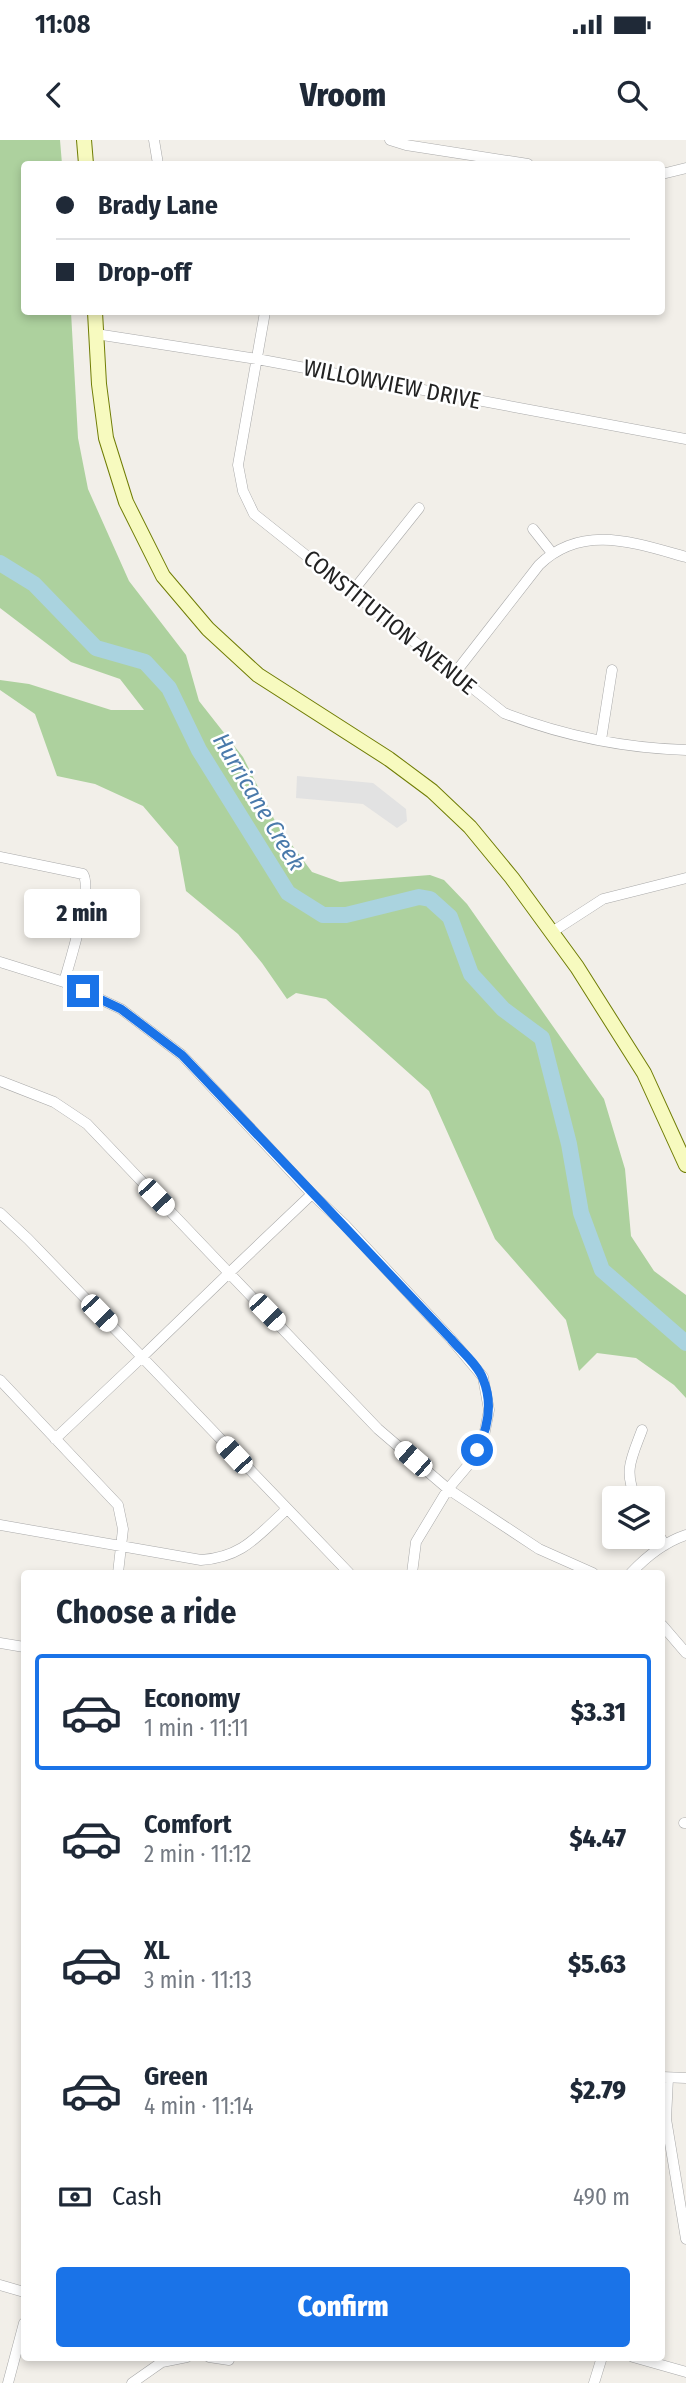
<!DOCTYPE html>
<meta charset="utf-8">
<style>
:root{--surface:#fff;--page:#f6f6f7;--text:#1f2937;--muted:#747a83;--line:#e0e1e3;--accent:#1a73e8}
body{margin:0;font-family:"Fira Sans Condensed",sans-serif;background:var(--page);color:var(--text);height:100vh;display:flex;flex-direction:column;font-size:26px;white-space:nowrap}
*{box-sizing:border-box;margin:0}
p{font-size:23px;color:var(--muted)}
.icon{flex:none;width:38px;height:38px;fill:none;stroke:currentColor;stroke-width:2;stroke-linecap:round;stroke-linejoin:round}
.map{position:relative;flex:1;overflow:hidden}
.details{position:absolute;left:21px;top:1430px;width:644px;height:791px;display:flex;flex-direction:column;background:var(--surface);border-radius:7px;box-shadow:0 4px 10px #0003}
.details>*{flex:none}
.banner{position:absolute;left:21px;top:21px;width:644px;height:154px;border-radius:7px;box-shadow:0 4px 10px #0003;display:grid;align-content:center;height:154px;padding:0 35px;background:var(--surface)}
.fabs{position:absolute;left:602px;top:1346px;display:grid;gap:14px}
.fabs a{display:grid;place-items:center;width:63px;height:63px;border-radius:7px;background:var(--surface);box-shadow:0 4px 10px #0003;font-size:35px}
.end{position:absolute;width:32px;height:32px;margin:-16px;border:9px solid #1a73e8;background:#fff;box-shadow:0 0 0 4px #fff}
.from{border-radius:50%}
.bubble{position:absolute;height:49px;border-radius:7px;background:var(--surface);box-shadow:0 4px 10px #0003;font-size:23px;font-weight:800;line-height:49px;text-align:center}
.car{position:absolute;width:21px;height:42px;margin:-21px -10px;border-radius:9px;box-shadow:0 0 5px 2px #0007;background:linear-gradient(#fff 24%,#345 0 40%,#fff 0 76%,#345 0 86%,#fff 0)}
.banner b{display:flex;align-items:center;gap:24px;height:66px;font-size:26px}
.banner b+b{border-top:2px solid var(--line)}
.banner i{width:18px;height:18px;background:var(--text)}
ul{padding:0;list-style:none}
li{display:flex;align-items:center;gap:21px;height:116px;margin:0 14px 10px;padding:0 21px;border:4px solid transparent;border-radius:7px}
li div{flex:1}
li b{display:block;font-size:26px}
li em{font-style:normal;font-weight:800}
li.active{border-color:var(--accent)}
li>.icon{width:63px;height:63px;stroke-width:1.5}
h2{padding:0 35px;font-size:32px;line-height:84px}
.pay{display:flex;align-items:center;gap:18px;height:77px;padding:0 35px;font-size:26px}
.pay p{margin-inline-start:auto}
.primary-button{display:flex;gap:14px;margin-top:auto;padding:14px 35px}
.primary-button a{flex:1;height:80px;border-radius:7px;background:var(--accent);color:#fff;font-size:28px;font-weight:800;line-height:80px;text-align:center}
.status{display:flex;justify-content:space-between;align-items:center;height:49px;padding:0 35px;background:var(--surface);direction:ltr}
.status svg{height:19px;fill:currentColor}
header{display:flex;justify-content:space-between;align-items:center;height:91px;padding:0 35px;background:var(--surface);font-size:32px;font-weight:800}
.map>svg:first-child{display:block}
.forest{fill:#add19e}
.parking{fill:#e2e2e2}
.lines{fill:none;stroke-linecap:round;stroke-linejoin:round}
.river{stroke:#aad3df;stroke-width:16}
.minor-casing{stroke:#a9a9a9;stroke-width:11}
.secondary-casing{stroke:#707d05;stroke-width:16}
.minor{stroke:#fff;stroke-width:10}
.secondary{stroke:#f7fabf;stroke-width:14}
.route{stroke:#1a73e8;stroke-width:9}
.labels{text-anchor:middle;dominant-baseline:central;stroke-width:5;stroke-linejoin:round;paint-order:stroke}
.street-label{font-size:23px;fill:#222;stroke:#fff}
.water-label{font-size:24px;font-style:italic;fill:#4a7aab;stroke:#fff}
</style>
<div class="status"><b>11:08</b><svg viewBox="0 0 49 12"><path d="M0 12V9h3v3zM5 12V6h3v6zM10 12V3h3v9zM15 12V0h3v12zM26 1h20v11H26zM47 4h2v5h-2z"/></svg></div>
<header><svg class="icon" aria-label="back" viewBox="0 0 24 24"><path d="M15 5l-7 7 7 7"/></svg>Vroom<svg class="icon" aria-label="search" viewBox="0 0 24 24"><circle cx="10" cy="10" r="6"/><path d="M15 15l6 6"/></svg></header>
<div class="map">
<svg width="686" height="2243" viewBox="0 0 686 2243">
<rect width="100%" height="100%" fill="#f2efe9"/>
<path class="forest" d="M0,0h60l2,24h-38v148h47l7,126 10,51 41,92 57,74 13,46 44,56 34,68 35,47 28,10 90,-7 14,5 23,24 137,195 21,70 6,67 23,35 32,24v103l-12,-13 -38,-27 -39,-5 -18,18 -13,-51 -71,-81 -66,-148 -103,-92 -30,-6 -9,6 -25,-36 -24,-29 -52,-43 -8,-44 -35,-41 -48,-22 -38,-8 -22,-62 -35,-24v-10l29,4 82,26h33l-24,-31 -49,-17 -71,-54z"/>
<path class="parking" d="M297,636l76,7 33,26 1,12 -10,7 -34,-24 -67,-6z"/>
<g class="lines">
<path class="river" d="M0,423l34,21 62,64 49,14 24,26 30,62 89,143 35,22h23l73,-18 11,2 20,18 21,57 32,35 39,29 27,106 12,69 21,57 84,73"/>
<defs>
<path id="minor" d="M154,0l4,24
M390,0l16,5 122,19
M662,34l24,-6
M265,172l-27,153 5,26 11,23 250,199c57,22 121,35 182,37
M96,194l161,25 429,80
M533,389l19,24
M352,452l67,-84
M455,533l84,-108c43,-42 96,-22 147,-8
M601,600l11,-70
M0,717l83,17c10,15 -13,87 -19,108l57,27 61,46 130,139 33,31 106,114 32,38 6,33 -5,26 -14,27 -22,26 -32,53 -4,31
M552,792l51,-33 83,-21
M0,822l64,20
M0,941l54,21 33,22 142,149 83,-79
M0,1073l28,26 114,118 -87,82
M0,1240l118,125 5,24 -5,44
M636,1358c-13,-27 -4,-41 6,-68
M0,1385l201,35c42,-3 56,-24 85,-50
M653,1386l12,19
M349,1433l-207,-216 87,-84 149,156 70,60 91,60 54,24
M631,1433c15,-16 34,-31 55,-38
M662,1485l24,28
M0,1503l24,4
M684,1683h2
M662,1937l24,1
M668,1938l-2,41 20,120
M0,2145l24,7
M209,2217l20,3
M633,2217l53,15
M8,2243l16,-60
M132,2243l30,-21 25,-5
M594,2243l8,-26"/>
<path id="secondary" d="M84,0l2,24
M95,172l4,72 7,54 20,64 37,74 45,53 50,46 131,84 43,32 38,36 42,51 65,89 67,106 42,92"/>
</defs>
<use href="#minor" class="minor-casing"/>
<use href="#secondary" class="secondary-casing"/>
<use href="#minor" class="minor"/>
<use href="#secondary" class="secondary"/>
</g>
<g class="lines">
<path class="route" d="M83,851l38,18 61,46 269,284c10,12 27,26 32,40 10,24 5,49 -6,71"/>
</g>
<g class="labels">
<g class="street-label">
<text transform="translate(392 244) rotate(11)">WILLOWVIEW DRIVE</text>
<text transform="translate(390 482) rotate(39)">CONSTITUTION AVENUE</text>
</g>
<g class="water-label">
<text transform="translate(259 662) rotate(59)">Hurricane Creek</text>
</g>
</g>
</svg>
<div class="fabs">
<a><svg class="icon" aria-label="layers" viewBox="0 0 24 24"><path d="M12 4l9 5-9 5-9-5zM3 14l9 5 9-5"/></svg></a>
</div>
<i class="end from" style="left:477px;top:1310px"></i>
<i class="end" style="left:83px;top:851px"></i>
<div class="bubble" style="left:24px;top:749px;width:116px">2 min</div>
<i class="car" style="left:156px;top:1057px;rotate:136deg"></i>
<i class="car" style="left:267px;top:1172px;rotate:136deg"></i>
<i class="car" style="left:99px;top:1173px;rotate:136deg"></i>
<i class="car" style="left:234px;top:1315px;rotate:317deg"></i>
<i class="car" style="left:413px;top:1319px;rotate:311deg"></i>
<div class="banner">
<b><i class="from"></i>Brady Lane</b>
<b><i></i>Drop-off</b>
</div>
<section class="details">
<h2>Choose a ride</h2>
<ul>
<li class="active"><svg class="icon" aria-label="car" viewBox="0 0 24 24"><path d="M5 17H2v-5l4-1 3-4h7l3 4 3 1v5h-3M9 17h6M6 11h13"/><circle cx="7" cy="17" r="2"/><circle cx="17" cy="17" r="2"/></svg><div><b>Economy</b><p>1 min · 11:11</p></div><em>$3.31</em></li>
<li><svg class="icon" aria-label="car" viewBox="0 0 24 24"><path d="M5 17H2v-5l4-1 3-4h7l3 4 3 1v5h-3M9 17h6M6 11h13"/><circle cx="7" cy="17" r="2"/><circle cx="17" cy="17" r="2"/></svg><div><b>Comfort</b><p>2 min · 11:12</p></div><em>$4.47</em></li>
<li><svg class="icon" aria-label="car" viewBox="0 0 24 24"><path d="M5 17H2v-5l4-1 3-4h7l3 4 3 1v5h-3M9 17h6M6 11h13"/><circle cx="7" cy="17" r="2"/><circle cx="17" cy="17" r="2"/></svg><div><b>XL</b><p>3 min · 11:13</p></div><em>$5.63</em></li>
<li><svg class="icon" aria-label="car" viewBox="0 0 24 24"><path d="M5 17H2v-5l4-1 3-4h7l3 4 3 1v5h-3M9 17h6M6 11h13"/><circle cx="7" cy="17" r="2"/><circle cx="17" cy="17" r="2"/></svg><div><b>Green</b><p>4 min · 11:14</p></div><em>$2.79</em></li>
</ul>
<div class="pay"><svg class="icon" aria-label="cash" viewBox="0 0 24 24"><path d="M3 7h18v10H3z"/><circle cx="12" cy="12" r="2"/></svg>Cash<p>490 m</p></div>
<div class="primary-button"><a>Confirm</a></div>
</section>
</div>
